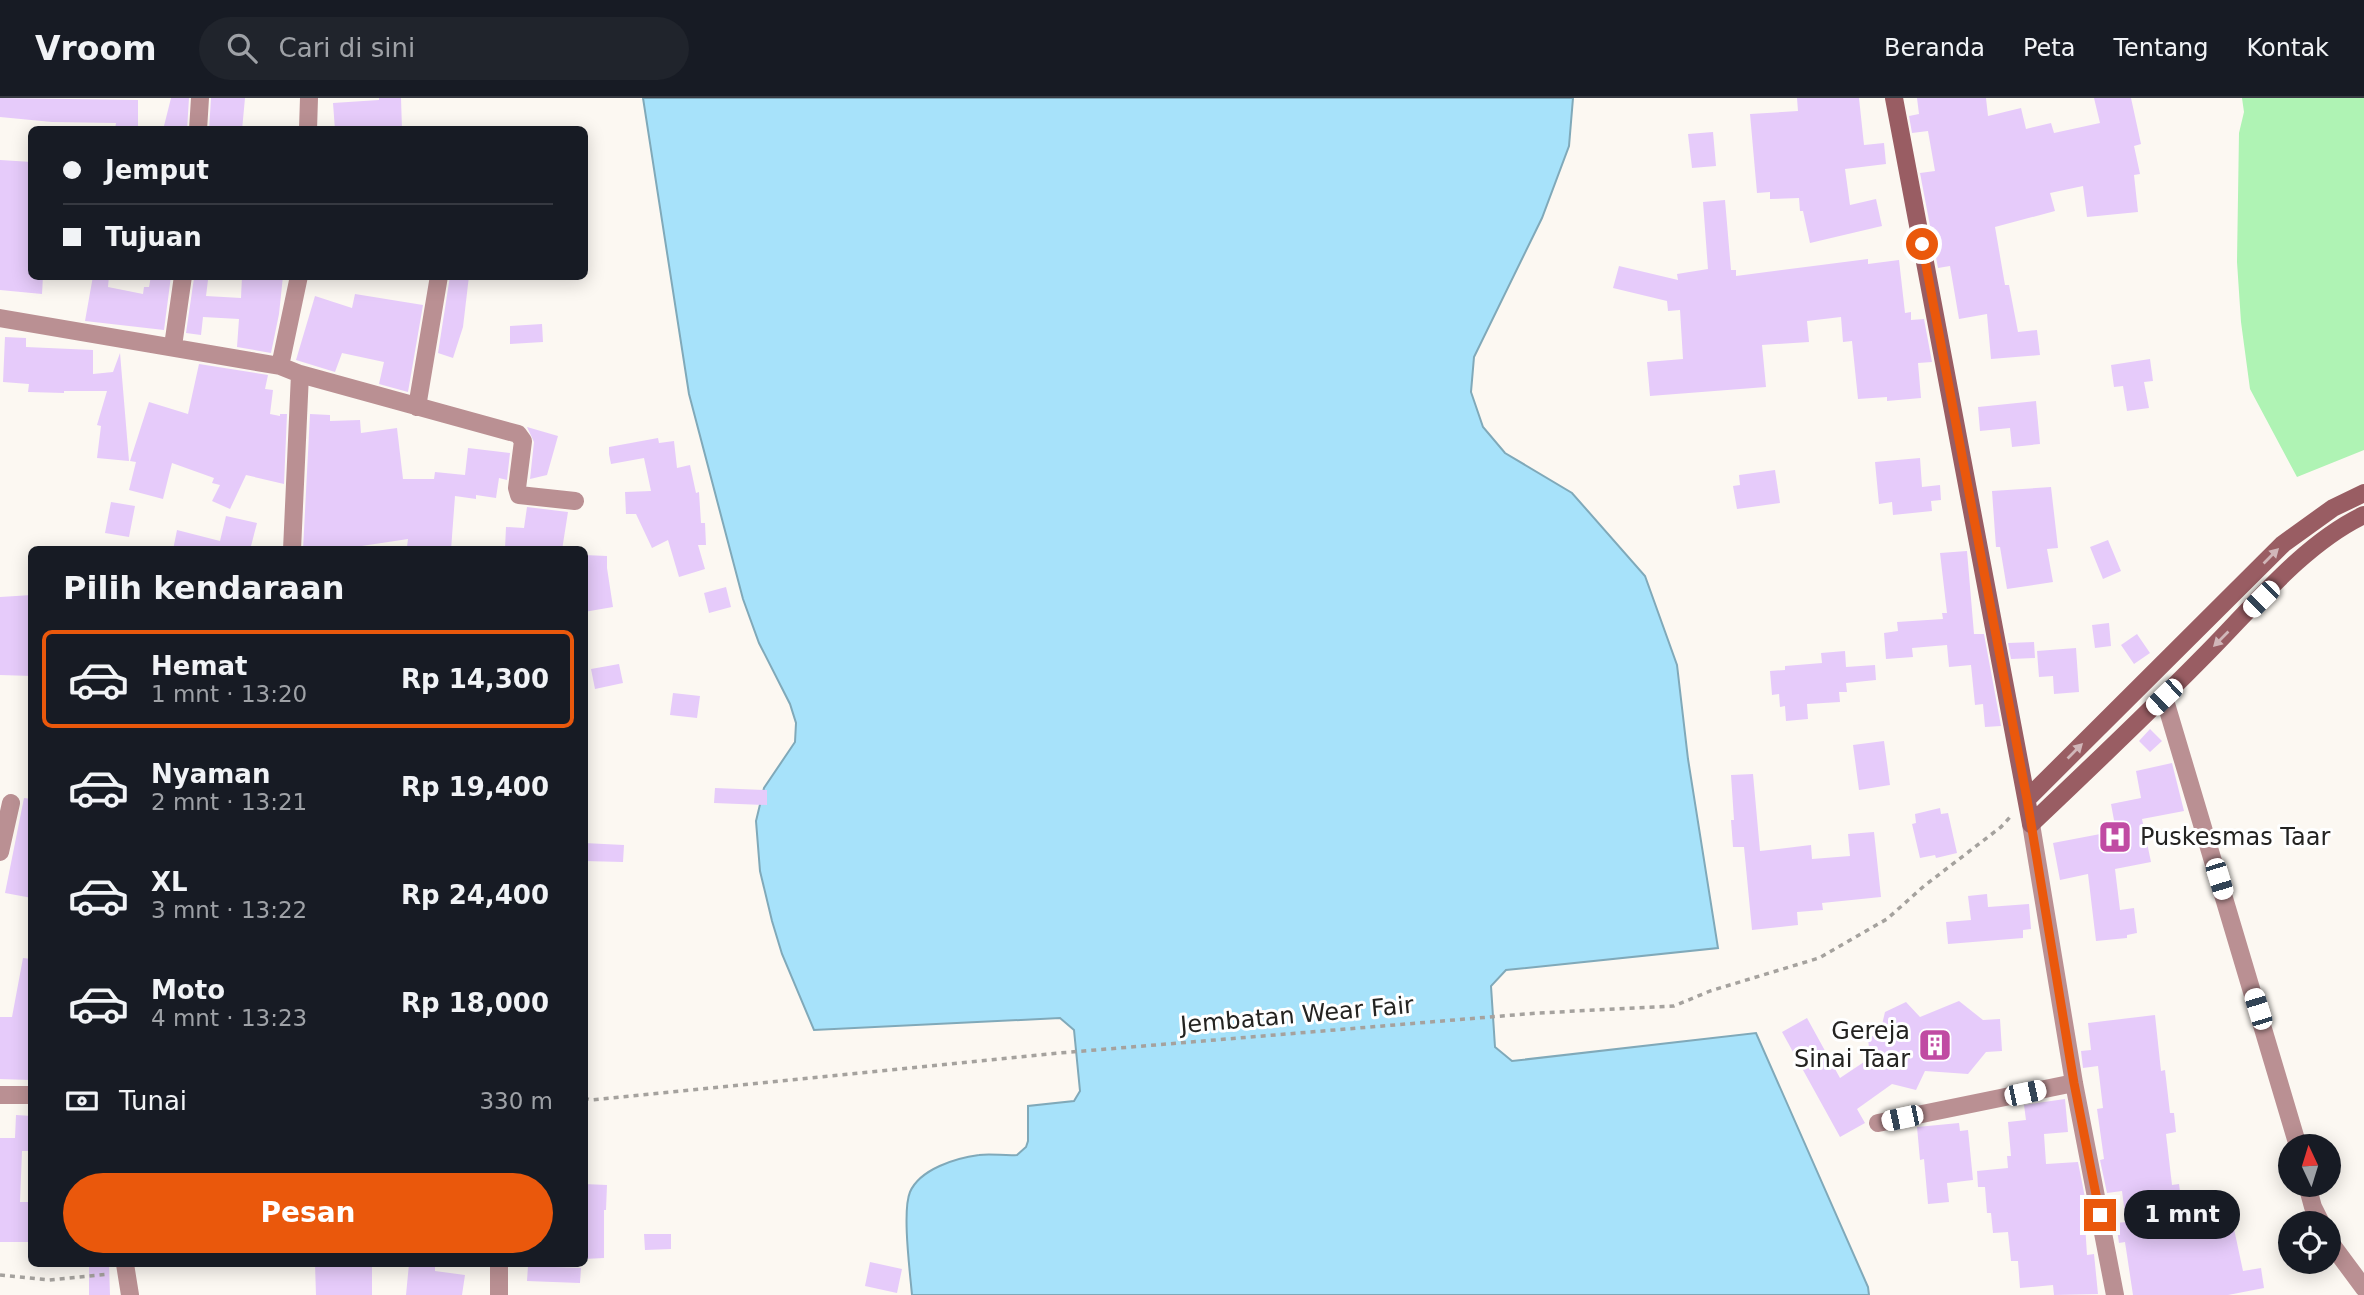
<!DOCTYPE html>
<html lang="id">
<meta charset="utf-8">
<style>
:root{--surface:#171b24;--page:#20242c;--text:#f1f3f6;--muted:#9ea1a6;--line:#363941;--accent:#ea580c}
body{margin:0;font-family:"DejaVu Sans",sans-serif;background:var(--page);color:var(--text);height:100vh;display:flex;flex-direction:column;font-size:26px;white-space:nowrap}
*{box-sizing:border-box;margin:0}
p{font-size:23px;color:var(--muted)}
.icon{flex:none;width:38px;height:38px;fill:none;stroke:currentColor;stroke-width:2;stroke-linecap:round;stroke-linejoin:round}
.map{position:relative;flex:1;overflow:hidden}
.details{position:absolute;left:28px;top:448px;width:560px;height:721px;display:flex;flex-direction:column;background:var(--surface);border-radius:10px;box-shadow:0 4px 18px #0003}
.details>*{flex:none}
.banner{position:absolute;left:28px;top:28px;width:560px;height:154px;border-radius:10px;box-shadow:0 4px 18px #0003;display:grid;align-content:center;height:154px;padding:0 35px;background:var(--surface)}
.needle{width:46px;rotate:356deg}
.buttons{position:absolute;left:2278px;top:1036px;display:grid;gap:14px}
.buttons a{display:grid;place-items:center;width:63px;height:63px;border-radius:50%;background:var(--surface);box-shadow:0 4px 18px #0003;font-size:35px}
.end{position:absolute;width:32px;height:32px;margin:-16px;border:9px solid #ea580c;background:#fff;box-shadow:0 0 0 4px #fff}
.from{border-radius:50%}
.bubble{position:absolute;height:49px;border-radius:24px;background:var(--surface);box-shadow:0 4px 18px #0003;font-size:23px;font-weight:800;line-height:49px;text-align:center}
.car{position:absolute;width:21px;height:42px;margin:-21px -10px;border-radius:9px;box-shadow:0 0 5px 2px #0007;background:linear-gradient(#fff 24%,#345 0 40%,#fff 0 76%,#345 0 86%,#fff 0)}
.banner b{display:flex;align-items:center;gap:24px;height:66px;font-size:26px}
.banner b+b{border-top:2px solid var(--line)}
.banner i{width:18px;height:18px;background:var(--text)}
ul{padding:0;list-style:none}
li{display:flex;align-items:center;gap:21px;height:98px;margin:0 14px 10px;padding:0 21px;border:4px solid transparent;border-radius:10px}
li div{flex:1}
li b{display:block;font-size:26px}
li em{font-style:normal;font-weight:800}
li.on{border-color:var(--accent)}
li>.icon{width:63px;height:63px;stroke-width:1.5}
h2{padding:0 35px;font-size:32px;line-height:84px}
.pay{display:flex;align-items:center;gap:18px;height:77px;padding:0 35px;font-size:26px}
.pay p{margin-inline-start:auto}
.cta{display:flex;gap:14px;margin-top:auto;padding:14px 35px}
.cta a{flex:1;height:80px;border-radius:42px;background:var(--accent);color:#fff;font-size:28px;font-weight:800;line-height:80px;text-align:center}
header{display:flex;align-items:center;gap:42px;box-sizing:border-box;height:98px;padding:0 35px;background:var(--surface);border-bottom:2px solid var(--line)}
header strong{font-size:33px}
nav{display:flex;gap:38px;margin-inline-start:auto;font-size:24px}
.search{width:490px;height:63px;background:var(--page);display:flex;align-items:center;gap:18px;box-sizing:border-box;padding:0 24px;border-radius:38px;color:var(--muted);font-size:26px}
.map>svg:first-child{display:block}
.green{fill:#aff3b4}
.water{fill:#a7e2fa;stroke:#80a9b9;stroke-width:2}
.building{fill:#e6cbfa}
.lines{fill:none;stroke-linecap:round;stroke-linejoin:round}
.path{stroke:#a5a29e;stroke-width:3.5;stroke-dasharray:5 5;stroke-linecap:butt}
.street{stroke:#ba9093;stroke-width:18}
.secondary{stroke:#995d63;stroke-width:18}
.oneway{fill:#d1b6b9}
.route{stroke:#ea580c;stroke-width:9}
.labels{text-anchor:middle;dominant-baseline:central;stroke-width:6;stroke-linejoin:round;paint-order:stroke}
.poi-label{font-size:24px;fill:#242321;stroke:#fff;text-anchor:start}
.street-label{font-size:24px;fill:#242321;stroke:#fff}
</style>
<header>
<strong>Vroom</strong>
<div class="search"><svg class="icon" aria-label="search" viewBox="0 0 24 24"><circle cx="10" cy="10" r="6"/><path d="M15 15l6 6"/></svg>Cari di sini</div>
<nav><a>Beranda</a><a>Peta</a><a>Tentang</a><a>Kontak</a></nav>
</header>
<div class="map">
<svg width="2364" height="1197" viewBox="0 0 2364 1197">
<rect width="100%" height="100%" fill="#fcf8f2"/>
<path class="green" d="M2242,0h122v352l-67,27 -47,-88 -9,-67 -4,-60 2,-129 5,-21z"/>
<path class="water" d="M643,0h930l-4,48 -27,72 -68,139 -3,35 12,35 22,26 67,40 73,83 32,89 11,94 30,189 -212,22 -15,16 4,61 17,14 244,-28 112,254 1,8h-957c-2,-23 -10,-84 -2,-103 10,-23 46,-34 69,-37 12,-2 25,1 38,0l9,-8 2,-6v-35l46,-5 6,-10 -6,-61 -14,-12 -246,12 -32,-76 -10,-33 -12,-50 -4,-50 8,-33 31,-46 1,-19 -6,-19 -31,-61 -16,-44 -54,-205z"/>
<path class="building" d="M0,0l138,2v30h-23l1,-7 -64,-1 -52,-5z
M171,0h18l-2,32h-24z
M211,0h34l-3,32h-33z
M379,0h22l1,32h-67l-2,-27 46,-3z
M1797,0h62l5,47 20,-2 2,21 -41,5 5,36 26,-6 6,27 -72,17 -7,-32h-3l-1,-13 -29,1v-7l-13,1 -7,-79 48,-3z
M1917,0h69l2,18 33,-8 5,21 25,-6 3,10 46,-10 -6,-25h37l10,46 -7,2 6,28 -6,1 4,37 -51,5 -4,-31 -33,7 5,18 -60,16 10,58h4l9,47 19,-2 3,25 -49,4 -4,-45 -28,5 -9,-53 -12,2 -18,-95 15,-2 -7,-40 -16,2 -3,-17 10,-2z
M1713,34l3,34 -24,2 -4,-34z
M0,62l32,2 -2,114h13l-1,18 -42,-4z
M1725,102l6,70h5v6l132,-17v5l31,-4 6,53 6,-1v8l13,-1 8,43 -14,1 3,35 -34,3v-4l-29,2 -6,-58 -9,1 -2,-25 -34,4 2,21 -47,3 4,42 -116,9 -3,-34 36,-3 -3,-49 -12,1 -1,-10 -54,-13 6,-22 59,14 -1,-6 31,-5 -5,-67z
M93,178h16l-1,11 35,7 1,-7h5l2,-11h20l-7,54 -79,-9z
M242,178h41l-4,38 -8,39 -34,-6 2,-28 -36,-2 -2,18 -15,-2 8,-55 14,2 -2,16 35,2z
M450,178h19l-6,51 -10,31 -15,-5z
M355,196l68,11 -15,87 -29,-8 5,-22 -42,-9 -7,19 -39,-12 19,-64 37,12z
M542,226l1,18 -33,2v-18z
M5,239l21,1v9l67,3v24l20,-2 7,-19 9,108 -32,-3 4,-32 -4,-1 10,-34h-43v2l-36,-1 1,-8 -26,-2z
M2150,261l3,22 -9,1 5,26 -22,3 -4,-25 -9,1 -3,-22z
M199,266l69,11 -3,14 8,1 -3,24 10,2v-2h7l-3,70 -38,-9 -16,34 -18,-8 8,-16 -8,-2 2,-5 -42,-15 -9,36 -34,-9 7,-28 -6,-1 19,-59 39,12z
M2036,303l4,43 -28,3 -2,-19 -30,3 -2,-24z
M310,316l20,1v6l30,-1 1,13 36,-5 6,51h31l1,-7 30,3 3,-27 42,5 -3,27 -8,-2 -3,20 -20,-3v4l-21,-3 -4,54 -44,-3 1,-8 -53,8v3h-52z
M527,329l31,9 -11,39 -17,4 4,-37z
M658,340l1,5 15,-2 3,27 13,-3 6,28 3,-1 2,31h4l1,22h-8l7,24 -26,8 -11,-37 -16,8 -16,-34h-10l-1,-22 26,-1 -7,-33 -33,6 -2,-10v-7z
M1920,360l2,29 18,-2 1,15 -10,1 1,10 -39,4 -1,-13 -13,2 -4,-42z
M1775,372l5,33 -43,6 -4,-23 7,-1 -1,-10z
M2051,389l7,61 -11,1 6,33 -46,7 -7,-42h-4l-4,-56z
M111,404l24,4 -6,31 -24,-4z
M527,409l41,5 -6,38 -57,-1 1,-22 18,1z
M226,418l31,7 -7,27h-77l4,-20 43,11z
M2108,442l13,31 -18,8 -13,-32z
M1967,453l7,83h10l17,92 -16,1 -2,-23 -8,1 -4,-40 -22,2 -2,-22 -35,3 1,9 -27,2 -2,-26 14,-2 -1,-9 46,-3 -1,-6h5l-7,-60z
M584,457l23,1v12l6,39 -29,5z
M726,489l5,20 -22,6 -5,-20z
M32,497v81l-32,-1v-78z
M2109,525l2,23 -16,2 -3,-23z
M2137,536l13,19 -16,11 -13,-19z
M2034,544l1,16 -24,1 -3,-16z
M2076,550l3,44 -25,2 -1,-18 -14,1 -2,-26z
M1845,553l1,16 29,-2 1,15 -30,3 1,9h-8l1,10 -33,2 1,15 -22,2 -1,-15 -5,1 -1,-13 -7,1 -2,-24 15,-1v-4l37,-3 -1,-10z
M619,566l4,19 -28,6 -4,-20z
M673,595l27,3 -3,22 -27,-3z
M2150,631l12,12 -12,11 -11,-11z
M1884,643l6,44 -31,5 -6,-45z
M2172,665l12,48 -42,8 9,43 -36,7 5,41 14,-2 3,25 -10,2v3l-31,3 -8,-67 -28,6 -7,-37 63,-12 -5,-27 30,-6 -5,-27z
M1753,676l7,77 51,-6 1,14 38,-3 -2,-22 26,-2 7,65 -59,6 1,7 -26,2 1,13 -46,5 -8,-83h-11l-2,-27h3l-3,-45z
M715,690l52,2v15l-53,-2z
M24,700l8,1v99l-27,-5z
M1940,710l1,6 7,-1 9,40 -21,5 -1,-3 -15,3 -8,-34 4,-1 -1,-9z
M584,745l40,2 -1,17 -39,-1z
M1987,796l1,13 41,-3 2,25 -8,1v8l-75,6 -2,-22 25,-2 -3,-24z
M23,860l9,1 -2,121 -30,-1v-62h12z
M1959,903l24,19 17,-1 2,32 -16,1 -18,22 -43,-3 -9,19 -24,-6 -35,25 8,14 -25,14 -58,-105 25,-14 33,60 30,-20 -2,-20 12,-5 5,-21 21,-10 14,15z
M2155,917l6,56 4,-1 5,43h4l2,19 -10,2 6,51 7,-1 2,15 36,-7 1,5 9,-1 16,75 18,-3 3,20 -36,7h-95l-8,-53 -6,1 -3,-20 10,-1 -4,-31 -15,2 -7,-33 4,-1 -7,-50 6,-1 -5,-42 -15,2 -2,-17 10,-1 -3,-27z
M2065,1001l3,33 -24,2 2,30 32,-2 12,61 -5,1 2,31 7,-1 4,40 -44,1 -1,-10 -33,3 -2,-27h-7l-3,-29 -15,1 -2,-20h-4l-2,-26h-7l-1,-16 31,-3 -1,-12h4l-3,-34 18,-2 -2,-15z
M16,1017l16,1v35h-10l-2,51h12v40h-32v-104h15z
M1959,1025l1,8 8,-1 5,50 -26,3 2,19 -21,2 -4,-45 -4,1 -3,-33z
M584,1086l23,1 -1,25h-2v48l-20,1z
M644,1136h27v15l-26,1z
M870,1164l32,7 -5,24 -32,-7z
M89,1166h20l1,31h-21z
M315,1166h57v31h-56z
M409,1166h26v7l30,4 -3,20h-56z
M528,1168l53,2 -1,15 -53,-2z"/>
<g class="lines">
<path class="path" d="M584,1000l7,2 468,-47 479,-40 136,-7 36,-15 109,-33 68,-39 37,-33 77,-59 10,-11
M0,1177l49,5 60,-6"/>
<path class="street" d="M198,32l2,-32
M308,32l1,-32
M0,220l280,48 20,8 218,60 5,7 -6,47 2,7 56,6
M173,248l10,-70
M280,268l19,-90
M417,309l22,-131
M292,452l8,-176
M2164,599l134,449
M2031,726l43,259 41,212
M0,754l11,-49
M0,997h32
M1878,1025l196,-40
M2307,1087l6,22 8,16
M2329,1143l35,47
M125,1166l5,31
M499,1197v-31"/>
<path class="secondary" d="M1894,0l137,726
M2027,701l256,-255 50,-36 31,-15
M2031,726c58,-55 117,-111 173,-168 48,-48 99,-112 160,-141"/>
</g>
<defs><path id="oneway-solid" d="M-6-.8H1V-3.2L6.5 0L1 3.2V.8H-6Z" transform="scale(1.75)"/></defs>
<g class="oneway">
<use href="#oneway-solid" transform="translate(2271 458) rotate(-45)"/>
<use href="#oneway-solid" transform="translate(2221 541) rotate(135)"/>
<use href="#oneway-solid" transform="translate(2075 653) rotate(-45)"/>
</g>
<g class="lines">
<path class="route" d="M1922,146l105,555 47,284 26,132"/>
</g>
<defs>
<symbol id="hospital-square" viewBox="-11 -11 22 22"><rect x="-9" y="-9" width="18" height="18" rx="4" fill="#c04ba3" stroke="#fff"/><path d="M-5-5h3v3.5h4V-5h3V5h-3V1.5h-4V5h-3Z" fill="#fff"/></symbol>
<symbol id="building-square" viewBox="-11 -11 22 22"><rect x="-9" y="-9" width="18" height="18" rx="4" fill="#c04ba3" stroke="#fff"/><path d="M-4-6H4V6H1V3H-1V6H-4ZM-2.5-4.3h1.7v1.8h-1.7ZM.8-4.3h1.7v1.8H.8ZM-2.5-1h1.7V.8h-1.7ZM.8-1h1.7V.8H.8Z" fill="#fff"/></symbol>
</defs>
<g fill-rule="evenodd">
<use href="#hospital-square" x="2096" y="720" width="38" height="38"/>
<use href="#building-square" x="1916" y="928" width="38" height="38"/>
</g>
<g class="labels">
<g class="poi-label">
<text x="2140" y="739">Puskesmas Taar</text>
<text x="1910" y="933" text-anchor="end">Gereja<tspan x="1910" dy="28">Sinai Taar</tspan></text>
</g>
<g class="street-label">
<text transform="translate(1297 917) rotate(-5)">Jembatan Wear Fair</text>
</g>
</g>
</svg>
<div class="buttons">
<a><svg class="needle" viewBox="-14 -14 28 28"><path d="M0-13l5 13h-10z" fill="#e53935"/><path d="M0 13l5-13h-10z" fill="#9ea1a6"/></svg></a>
<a><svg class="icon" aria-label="locate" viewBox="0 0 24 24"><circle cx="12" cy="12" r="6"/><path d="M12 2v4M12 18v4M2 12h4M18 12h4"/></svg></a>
</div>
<i class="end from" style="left:1922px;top:146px"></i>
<i class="end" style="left:2100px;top:1117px"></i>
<div class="bubble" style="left:2124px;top:1092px;width:116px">1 mnt</div>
<i class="car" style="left:2261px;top:501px;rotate:225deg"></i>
<i class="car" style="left:2164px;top:599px;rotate:226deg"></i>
<i class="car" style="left:2219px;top:781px;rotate:163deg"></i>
<i class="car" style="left:2258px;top:911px;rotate:343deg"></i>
<i class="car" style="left:2025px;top:995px;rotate:78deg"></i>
<i class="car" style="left:1902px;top:1020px;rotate:258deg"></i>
<div class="banner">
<b><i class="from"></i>Jemput</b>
<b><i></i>Tujuan</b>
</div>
<section class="details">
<h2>Pilih kendaraan</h2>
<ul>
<li class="on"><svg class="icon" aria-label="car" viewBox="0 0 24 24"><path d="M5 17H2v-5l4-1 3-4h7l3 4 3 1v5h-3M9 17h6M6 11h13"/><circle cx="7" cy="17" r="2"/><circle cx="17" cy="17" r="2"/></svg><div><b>Hemat</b><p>1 mnt · 13:20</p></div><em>Rp 14,300</em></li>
<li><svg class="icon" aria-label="car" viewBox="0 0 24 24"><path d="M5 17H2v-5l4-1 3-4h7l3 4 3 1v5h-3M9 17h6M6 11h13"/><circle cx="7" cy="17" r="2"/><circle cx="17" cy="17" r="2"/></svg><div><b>Nyaman</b><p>2 mnt · 13:21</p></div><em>Rp 19,400</em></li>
<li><svg class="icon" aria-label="car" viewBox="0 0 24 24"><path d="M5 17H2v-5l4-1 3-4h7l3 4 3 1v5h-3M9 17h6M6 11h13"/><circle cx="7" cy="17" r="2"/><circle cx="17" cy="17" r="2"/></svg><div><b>XL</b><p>3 mnt · 13:22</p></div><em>Rp 24,400</em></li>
<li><svg class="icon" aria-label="car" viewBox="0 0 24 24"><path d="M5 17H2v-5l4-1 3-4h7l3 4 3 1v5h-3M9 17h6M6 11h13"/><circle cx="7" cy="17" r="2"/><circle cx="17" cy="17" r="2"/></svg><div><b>Moto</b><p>4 mnt · 13:23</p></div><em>Rp 18,000</em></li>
</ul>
<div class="pay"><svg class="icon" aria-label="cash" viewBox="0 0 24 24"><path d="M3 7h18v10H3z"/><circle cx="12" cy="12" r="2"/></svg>Tunai<p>330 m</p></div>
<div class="cta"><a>Pesan</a></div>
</section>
</div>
